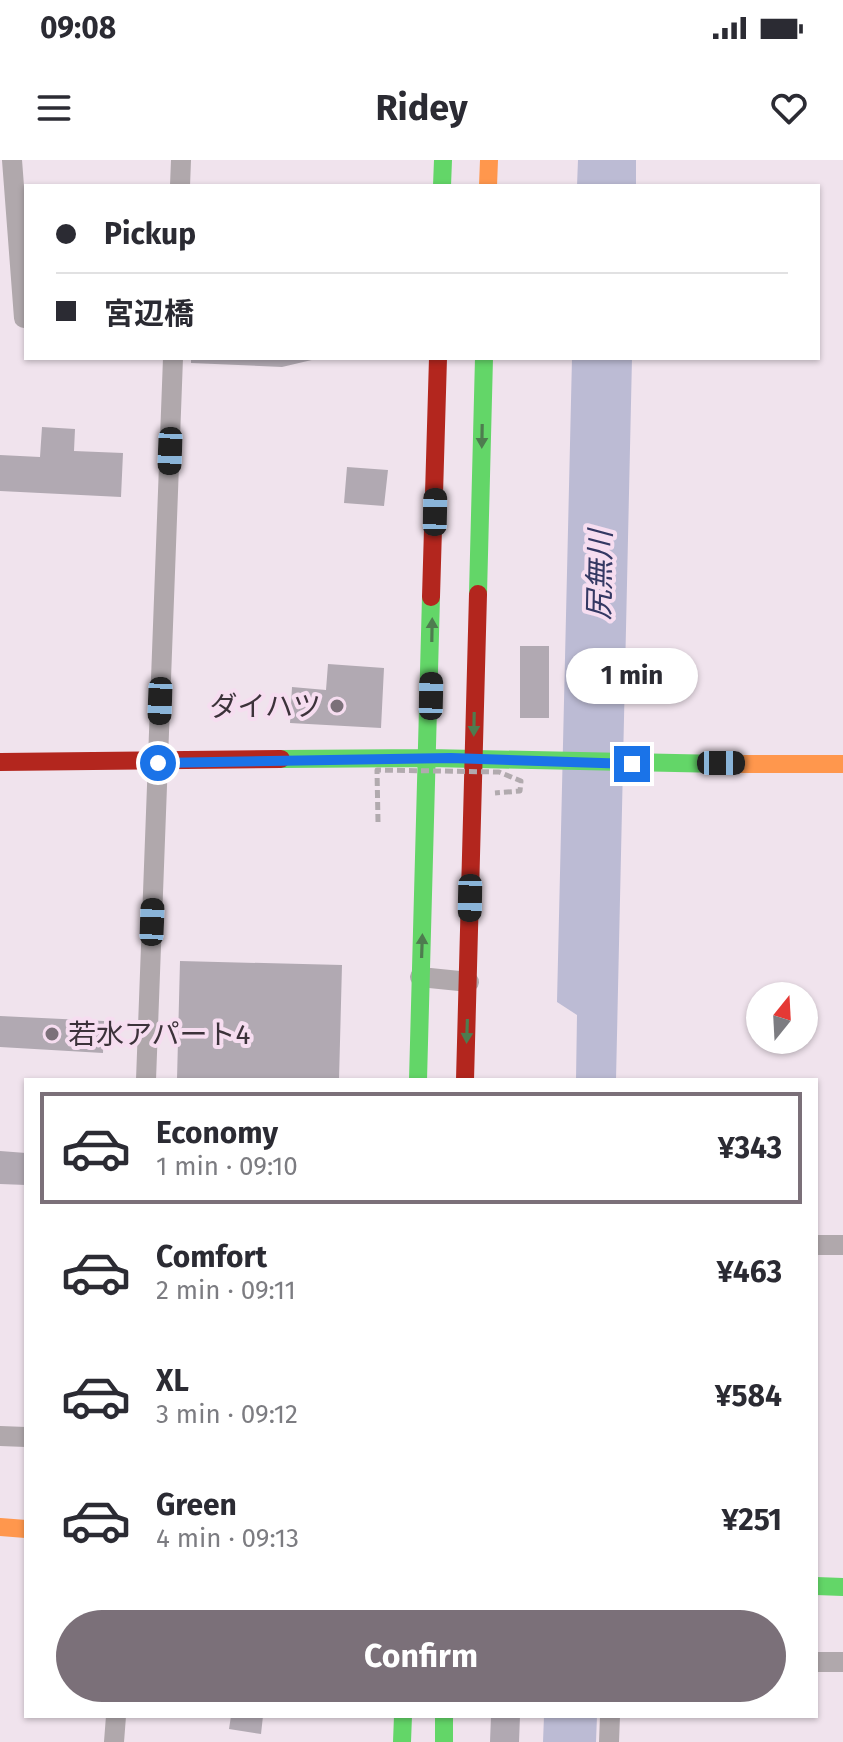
<!DOCTYPE html>
<meta charset="utf-8">
<style>
:root{--surface:#fff;--page:#f7f7f7;--text:#2b2b33;--muted:#7c7c81;--line:#e1e1e2;--accent:#7b7079}
body{margin:0;font-family:"Fira Sans","Noto Sans JP",sans-serif;background:var(--page);color:var(--text);height:100vh;display:flex;flex-direction:column;font-size:30px;white-space:nowrap}
*{box-sizing:border-box;margin:0}
p{font-size:26px;color:var(--muted)}
.icon{flex:none;width:44px;height:44px;fill:none;stroke:currentColor;stroke-width:2;stroke-linecap:round;stroke-linejoin:round}
.map{position:relative;flex:1;overflow:hidden}
.side{position:absolute;left:24px;top:918px;width:794px;height:640px;display:flex;flex-direction:column;background:var(--surface);border-radius:0px;box-shadow:0 2px 6px #0004}
.side>*{flex:none}
.hud{position:absolute;left:24px;top:24px;width:796px;height:176px;border-radius:0px;box-shadow:0 2px 6px #0004;display:grid;align-content:center;height:176px;padding:0 32px;background:var(--surface)}
.needle{width:52px;rotate:18deg}
.tools{position:absolute;left:746px;top:822px;display:grid;gap:16px}
.tools a{display:grid;place-items:center;width:72px;height:72px;border-radius:50%;background:var(--surface);box-shadow:0 2px 6px #0004;font-size:40px}
.end{position:absolute;width:36px;height:36px;margin:-18px;border:10px solid #1a73e8;background:#fff;box-shadow:0 0 0 4px #fff}
.from{border-radius:50%}
.bubble{position:absolute;height:56px;border-radius:28px;background:var(--surface);box-shadow:0 2px 6px #0004;font-size:26px;font-weight:700;line-height:56px;text-align:center}
.car{position:absolute;width:24px;height:48px;margin:-24px -12px;border-radius:10px;box-shadow:0 0 6px 2px #0007;background:linear-gradient(#222 24%,#8ab4d8 0 40%,#222 0 76%,#8ab4d8 0 86%,#222 0)}
.hud b{display:flex;align-items:center;gap:28px;height:76px;font-size:30px}
.hud b+b{border-top:2px solid var(--line)}
.hud i{width:20px;height:20px;background:var(--text)}
ul{padding:14px 0 0;list-style:none}
li{display:flex;align-items:center;gap:24px;height:112px;margin:0 16px 12px;padding:0 16px;border:4px solid transparent;border-radius:0px}
li div{flex:1}
li b{display:block;font-size:30px}
li em{font-style:normal;font-weight:700}
li.on{border-color:var(--accent)}
li>.icon{width:72px;height:72px;stroke-width:1.5}
.action{display:flex;gap:16px;margin-top:auto;padding:16px 32px}
.action a{flex:1;height:92px;border-radius:48px;background:var(--accent);color:#fff;font-size:32px;font-weight:700;line-height:92px;text-align:center}
.status{display:flex;justify-content:space-between;align-items:center;height:56px;padding:0 40px;background:var(--surface);direction:ltr}
.status svg{height:22px;fill:currentColor}
header{display:flex;justify-content:space-between;align-items:center;height:104px;padding:0 32px;background:var(--surface);font-size:36px;font-weight:700}
.map>svg:first-child{display:block}
.water{fill:#bcbbd4}
.building{fill:#b1a9b2}
.lines{fill:none;stroke-linecap:round;stroke-linejoin:round}
.street{stroke:#b0a8ac;stroke-width:20}
.fast{stroke:#63d668;stroke-width:18}
.slow{stroke:#ff974d;stroke-width:18}
.jam{stroke:#b3261e;stroke-width:18}
.path-bridge{stroke:#b1aaae;stroke-width:5;stroke-dasharray:8 4;stroke-linecap:butt}
.oneway{fill:#4e7c4f}
.route{stroke:#1a73e8;stroke-width:10}
.poi-dot{fill:#7b7079;stroke:#f6ddf0;stroke-width:3}
.labels{text-anchor:middle;dominant-baseline:central;stroke-width:8;stroke-linejoin:round;paint-order:stroke}
.poi-label{font-size:28px;fill:#3c323a;stroke:#f6ddf0;text-anchor:end}
.water-label{font-size:30px;font-style:italic;fill:#343863;stroke:#f6ddf0}
</style>
<div class="status"><b>09:08</b><svg viewBox="0 0 49 12"><path d="M0 12V9h3v3zM5 12V6h3v6zM10 12V3h3v9zM15 12V0h3v12zM26 1h20v11H26zM47 4h2v5h-2z"/></svg></div>
<header><svg class="icon" aria-label="menu" viewBox="0 0 24 24"><path d="M4 6h16M4 12h16M4 18h16"/></svg>Ridey<svg class="icon" aria-label="heart" viewBox="0 0 24 24"><path d="M12 20l-8-8c-3-5 5-10 8-4 3-6 11-1 8 4z"/></svg></header>
<div class="map">
<svg width="843" height="1582" viewBox="0 0 843 1582">
<rect width="100%" height="100%" fill="#f0e3ed"/>
<path class="water" d="M578,0h58v26h-59z
M572,198h60l-16,722h-40l1,-65 -20,-13z
M544,1556h53l-1,26h-53z"/>
<path class="building" d="M191,198h125v1l-34,8 -91,-4z
M42,267l33,2 -1,22 49,2 -2,44 -121,-6v-36l40,2z
M347,307l41,3 -4,36 -40,-3z
M520,486h29v72h-29z
M328,504l56,4 -3,60 -91,-5 2,-36 34,3z
M180,801l162,4 -3,115h-162z
M0,856l104,5 -1,32 -103,-6z
M0,991l26,2v32l-26,-1z
M231,1556h32l-2,18 -32,-5z
M491,1556h29l-1,26h-29z"/>
<g class="lines">
<path class="street" d="M12,0l12,158
M180,26l1,-26
M420,817l49,5
M146,920l27,-722
M816,1085h27
M0,1276l26,1
M816,1502h27
M114,1582l2,-26
M609,1582l1,-26"/>
<path class="fast" d="M442,26l1,-26
M478,434l6,-236
M281,599l148,-1 294,6
M418,920l13,-483
M816,1426l27,1
M444,1556v26
M402,1582l1,-26"/>
<path class="slow" d="M488,26l1,-26
M723,604h120
M0,1367l26,2"/>
<path class="jam" d="M431,437l7,-239
M0,602l281,-3
M465,920l13,-486"/>
<path class="path-bridge" d="M378,662l-1,-52 122,2 22,9 -1,10 -25,2"/>
</g>
<defs><path id="oneway-solid" d="M-6-.8H1V-3.2L6.5 0L1 3.2V.8H-6Z" transform="scale(2)"/></defs>
<g class="oneway">
<use href="#oneway-solid" transform="translate(482 276) rotate(91)"/>
<use href="#oneway-solid" transform="translate(432 470) rotate(-89)"/>
<use href="#oneway-solid" transform="translate(474 564) rotate(91)"/>
<use href="#oneway-solid" transform="translate(422 786) rotate(-88)"/>
<use href="#oneway-solid" transform="translate(467 871) rotate(92)"/>
</g>
<g class="lines">
<path class="route" d="M158,603l293,-5 181,6"/>
</g>
<g class="poi-dot">
<circle cx="337" cy="546" r="8"/>
<circle cx="52" cy="874" r="8"/>
</g>
<g class="labels">
<g class="poi-label">
<text x="321" y="546">ダイハツ</text>
<text x="68" y="874" text-anchor="start">若水アパート4</text>
</g>
<g class="water-label">
<text transform="translate(600 415) rotate(-89)">尻無川</text>
</g>
</g>
</svg>
<div class="tools">
<a><svg class="needle" viewBox="-14 -14 28 28"><path d="M0-13l5 13h-10z" fill="#e53935"/><path d="M0 13l5-13h-10z" fill="#7c7c81"/></svg></a>
</div>
<i class="end from" style="left:158px;top:603px"></i>
<i class="end" style="left:632px;top:604px"></i>
<div class="bubble" style="left:566px;top:488px;width:132px">1 min</div>
<i class="car" style="left:170px;top:291px;rotate:182deg"></i>
<i class="car" style="left:435px;top:352px;rotate:1deg"></i>
<i class="car" style="left:431px;top:536px;rotate:1deg"></i>
<i class="car" style="left:160px;top:541px;rotate:182deg"></i>
<i class="car" style="left:721px;top:603px;rotate:90deg"></i>
<i class="car" style="left:470px;top:738px;rotate:181deg"></i>
<i class="car" style="left:152px;top:762px;rotate:2deg"></i>
<div class="hud">
<b><i class="from"></i>Pickup</b>
<b><i></i>宮辺橋</b>
</div>
<section class="side">
<ul>
<li class="on"><svg class="icon" aria-label="car" viewBox="0 0 24 24"><path d="M5 17H2v-5l4-1 3-4h7l3 4 3 1v5h-3M9 17h6M6 11h13"/><circle cx="7" cy="17" r="2"/><circle cx="17" cy="17" r="2"/></svg><div><b>Economy</b><p>1 min · 09:10</p></div><em>¥343</em></li>
<li><svg class="icon" aria-label="car" viewBox="0 0 24 24"><path d="M5 17H2v-5l4-1 3-4h7l3 4 3 1v5h-3M9 17h6M6 11h13"/><circle cx="7" cy="17" r="2"/><circle cx="17" cy="17" r="2"/></svg><div><b>Comfort</b><p>2 min · 09:11</p></div><em>¥463</em></li>
<li><svg class="icon" aria-label="car" viewBox="0 0 24 24"><path d="M5 17H2v-5l4-1 3-4h7l3 4 3 1v5h-3M9 17h6M6 11h13"/><circle cx="7" cy="17" r="2"/><circle cx="17" cy="17" r="2"/></svg><div><b>XL</b><p>3 min · 09:12</p></div><em>¥584</em></li>
<li><svg class="icon" aria-label="car" viewBox="0 0 24 24"><path d="M5 17H2v-5l4-1 3-4h7l3 4 3 1v5h-3M9 17h6M6 11h13"/><circle cx="7" cy="17" r="2"/><circle cx="17" cy="17" r="2"/></svg><div><b>Green</b><p>4 min · 09:13</p></div><em>¥251</em></li>
</ul>
<div class="action"><a>Confirm</a></div>
</section>
</div>
